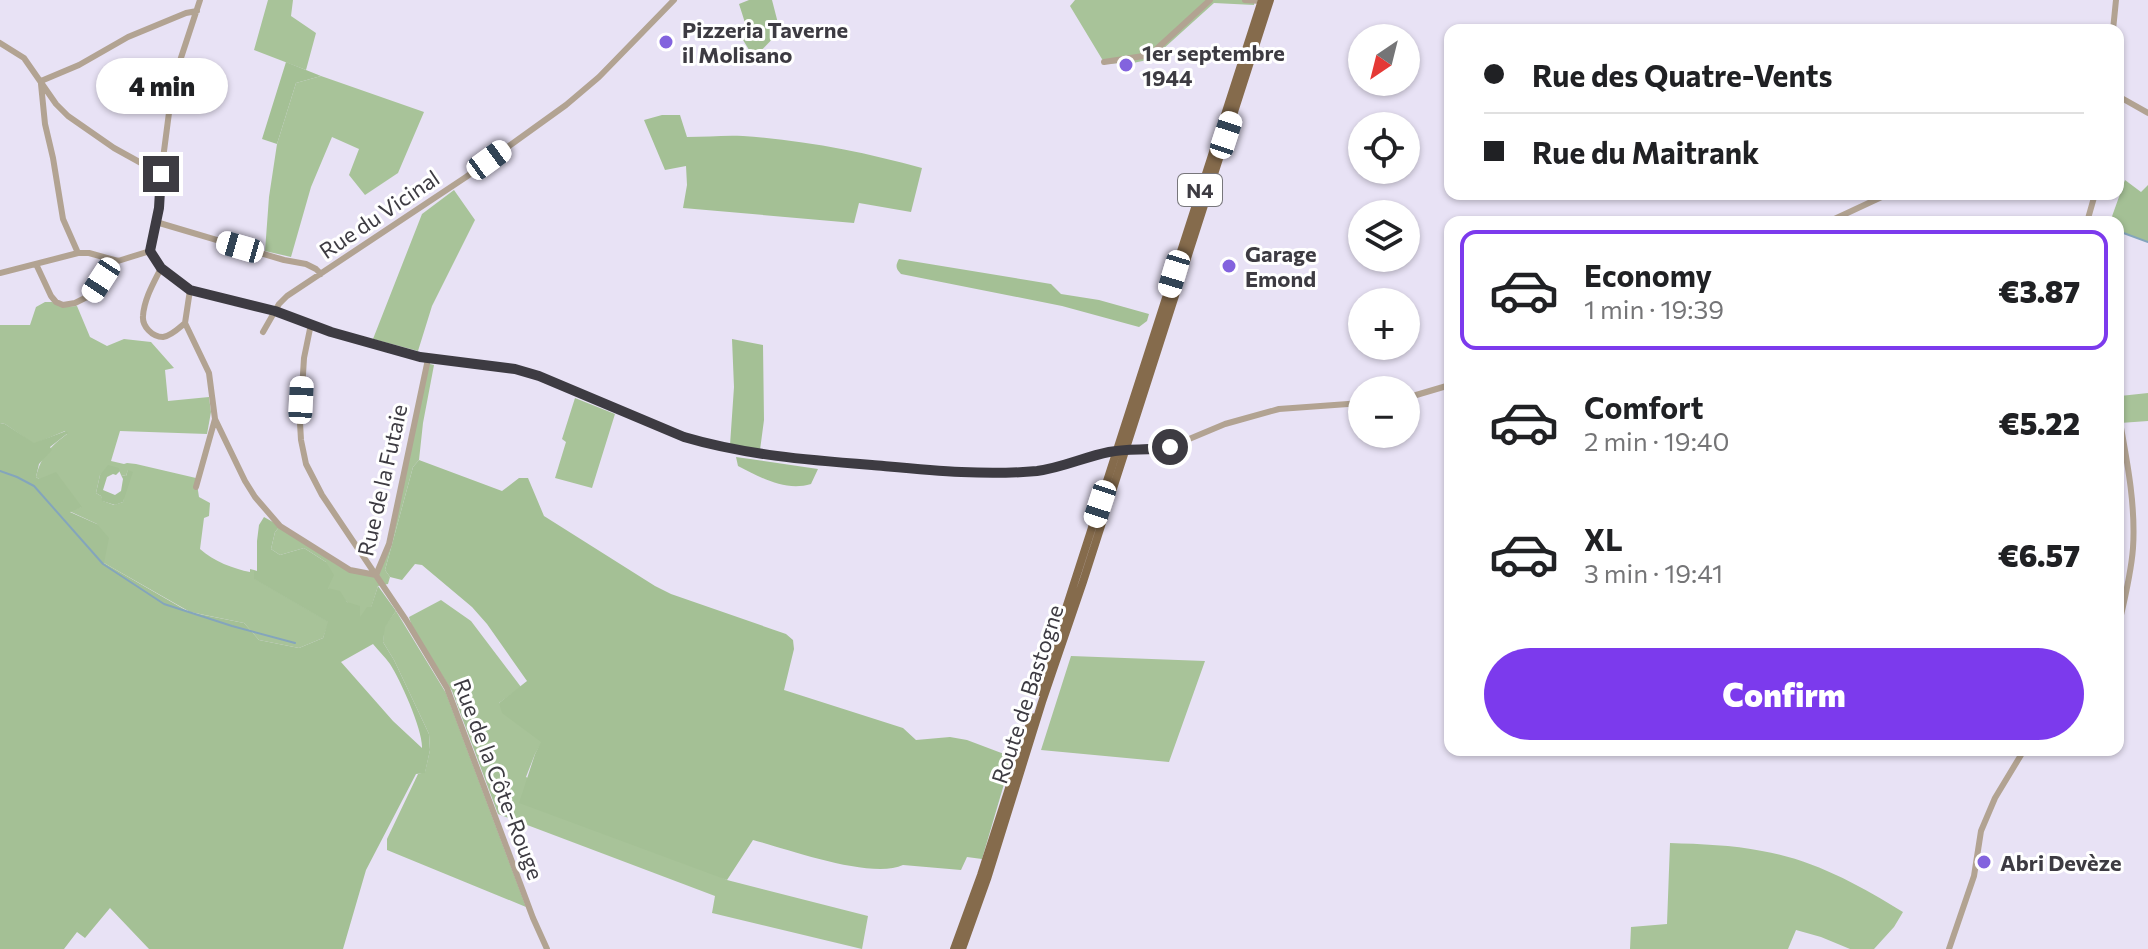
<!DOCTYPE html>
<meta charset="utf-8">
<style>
:root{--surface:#fff;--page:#f6f6f6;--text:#202124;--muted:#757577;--line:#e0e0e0;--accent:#7c3aed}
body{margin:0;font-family:Commissioner,sans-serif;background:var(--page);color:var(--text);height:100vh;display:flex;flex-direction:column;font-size:30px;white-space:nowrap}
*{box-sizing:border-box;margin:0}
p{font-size:26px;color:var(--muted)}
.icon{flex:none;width:44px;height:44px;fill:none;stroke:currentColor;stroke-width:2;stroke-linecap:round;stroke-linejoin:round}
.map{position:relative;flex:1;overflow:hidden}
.panel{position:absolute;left:1444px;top:216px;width:680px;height:540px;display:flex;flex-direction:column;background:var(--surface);border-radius:16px;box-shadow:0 2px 6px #0004}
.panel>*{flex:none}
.guide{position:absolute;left:1444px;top:24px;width:680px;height:176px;border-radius:16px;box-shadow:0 2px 6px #0004;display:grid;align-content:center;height:176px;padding:0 40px;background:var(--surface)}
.needle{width:52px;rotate:215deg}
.tools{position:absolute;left:1348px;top:24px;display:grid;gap:16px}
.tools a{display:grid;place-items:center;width:72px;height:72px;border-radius:50%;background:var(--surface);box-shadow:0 2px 6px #0004;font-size:40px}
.end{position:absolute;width:36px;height:36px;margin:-18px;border:10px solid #3d3b42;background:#fff;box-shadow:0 0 0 4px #fff}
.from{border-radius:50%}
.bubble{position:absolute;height:56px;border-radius:28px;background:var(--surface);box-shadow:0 2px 6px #0004;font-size:26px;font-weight:800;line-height:56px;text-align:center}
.car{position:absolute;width:24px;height:48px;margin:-24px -12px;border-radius:10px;box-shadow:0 0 6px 2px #0007;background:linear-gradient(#fff 24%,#345 0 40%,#fff 0 76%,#345 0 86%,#fff 0)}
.guide b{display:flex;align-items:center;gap:28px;height:76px;font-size:30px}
.guide b+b{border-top:2px solid var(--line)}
.guide i{width:20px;height:20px;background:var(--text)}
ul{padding:14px 0 0;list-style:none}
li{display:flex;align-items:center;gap:24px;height:120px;margin:0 16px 12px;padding:0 24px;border:4px solid transparent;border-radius:16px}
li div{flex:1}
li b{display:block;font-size:30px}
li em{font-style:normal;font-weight:800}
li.on{border-color:var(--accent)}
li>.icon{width:72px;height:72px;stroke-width:1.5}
.action{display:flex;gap:16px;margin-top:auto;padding:16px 40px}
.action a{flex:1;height:92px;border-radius:48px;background:var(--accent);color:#fff;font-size:32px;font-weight:800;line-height:92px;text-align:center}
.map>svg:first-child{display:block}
.green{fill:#a8c399;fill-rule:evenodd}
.forest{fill:#a4c095;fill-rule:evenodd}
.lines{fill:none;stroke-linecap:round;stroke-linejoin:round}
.stream{stroke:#84a5bc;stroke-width:2}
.minor{stroke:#b2a392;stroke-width:6}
.major{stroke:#856b4c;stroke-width:8}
.route{stroke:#3d3b42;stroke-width:10}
.poi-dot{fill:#8363de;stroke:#fff;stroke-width:3}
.labels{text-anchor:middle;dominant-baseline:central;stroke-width:6;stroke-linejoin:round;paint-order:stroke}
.shield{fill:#fff;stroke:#77767b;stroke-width:2}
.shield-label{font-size:20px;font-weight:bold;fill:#3d3b42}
.poi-label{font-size:22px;font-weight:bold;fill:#3d3b42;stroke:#fff;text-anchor:start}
.street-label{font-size:22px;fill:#3d3b42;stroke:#fff}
</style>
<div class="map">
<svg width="2148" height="949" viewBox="0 0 2148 949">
<rect width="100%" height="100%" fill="#e8e2f5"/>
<path class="green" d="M268,0h25l-2,16 25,17 -10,37 -52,-20z
M1075,0h180l-1,5 -40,-2 -62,56 -19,4 -1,2 -10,3 -2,-5 -15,1 -35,-58z
M321,76l103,36 -26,61 -33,22 -16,-20 10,-26 -27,-12 -21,50 -20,70 -26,-6 4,-54 8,-53 19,-61z
M454,190l21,30 -43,86 -14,45 -45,-12 49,-125z
M45,302h7l10,5 15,-1 13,31 17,9 17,-7 27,3 23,26 -9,2 3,31 41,-4 2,15 -4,22 -87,-3 -9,30 13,3 3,-1 9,1 60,14 3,19 11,6 -1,13 -5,2 -4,31c13,12 34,20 50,23v-3l4,1 1,9 74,43 -6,16 -24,10 -40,-8 -15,-17 -54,-11 -86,-49 -7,-39 -28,-13 12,-4 -45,-30c5,-21 15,-31 31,-43l-2,-3 -31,13 -29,-20 -5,-1v-98h30l6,-18zM118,468l3,7 5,1 2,-6 -5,32 -9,3 -11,-4 -2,-5 -5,-3 4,-18z
M426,363l8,2 -11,58 -4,37 -6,7 -28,103 5,7 -2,7 -10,2 -7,22 -11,10 -13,-16 -19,-14 -2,-26 -22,-14 -24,7 -9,-6 4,-17 5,-6 70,44 26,5 9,-18z
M2118,392l2,4 28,-3v28l-28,2z
M575,398l40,16 -23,74 -37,-10 11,-36 -4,-3z
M441,600l30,21 50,66 -22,16 43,39 -7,12 -9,23 201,103 141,36 -6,33 -150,-36 3,-17 -217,-82 -46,-123 -40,-64 -3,-10z
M396,611l50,82 80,214 -139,-57v-11l31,-65 7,-2 5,-22 -1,-16 -35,-74 -11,-18 1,-15z
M1071,656l134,5 -36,101 -128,-12z
M1670,843c31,1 62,2 92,8 52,9 97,34 141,61l-9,15 -20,22h-24l-29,-12 -25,-7 -8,19h-158l1,-22 36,-3z"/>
<path class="forest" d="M749,0h23l8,31 -26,27 -11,-18 4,-11 -8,-25z
M286,62l35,14 -25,7 -19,61 -15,-5z
M662,115h18l7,22c19,0 38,-2 56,-1 60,4 121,16 179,32l-11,44 -52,-9 -5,20 -171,-15 4,-23 -1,-19 -21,4 -21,-50z
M2125,180l16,12 7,-7v57l-30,-11v-9h-8z
M899,259l152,25 10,10 38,6 50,14 -2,7 -8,6 -77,-21 -161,-32c-5,-5 -6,-8 -2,-15z
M732,339l31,6 1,75 -4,30 -30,-5 4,-58z
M0,423l5,1 29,19 32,-12 2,2 -18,14 2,3 -13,14 -3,13 3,2 17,-7 26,35 -12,5 27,12 12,14 -5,25 85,49 55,11 15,17 40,8 24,-10 5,-16 -74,-43v-9l3,1v-30l2,-16 5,-8 16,9 -5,6 -4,17 9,6 24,-7 22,14 8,13 -6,13 12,3 7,11 13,4v11l7,-10h4l7,-21 18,25 -11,16 -2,15 11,18 35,74 1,16 -5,23 -9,1 -50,96 -23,79h-194l-39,-41 -25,30 -8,-6 -13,17h-64zM373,644c5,6 12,13 17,20 10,15 33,66 32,84l-29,-27 -52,-59z
M736,457l82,12 -7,15c-26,8 -51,-7 -73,-18z
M419,460l83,31 17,-13h9l16,38 111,70 16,8 115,40 7,6 1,9 -10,41 119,38 13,12 34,-3 17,3 45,17 -30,102 -15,-2 -6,13 -58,-5c-31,15 -116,-16 -150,-25l-26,40 -208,-77 16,-49 6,-12 -39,-29 -3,-10 28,-22 -40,-57 -15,-17 -50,-42 -7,-1 -13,16 -12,-3 -5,-7 28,-103z
M108,465l11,3 1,3 -4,4 -3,-1 -6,3 -4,13 12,5 6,-4 2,-12 -2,-4 5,1 2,-6 5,2 -10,30 -8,3 -13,-4 -1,-5 -5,-3 4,-18z"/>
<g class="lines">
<path class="stream" d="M2118,231l30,11
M0,471l17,6 17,9 69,78 61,40 68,22 63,17"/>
<path class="minor" d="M200,0l-27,82 -12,92 -2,34 -9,43 11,17 29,22 85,21 56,21 89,25 95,12 24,7 145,61 41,11 70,10 153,14h62l31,-2 33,-7 34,-11 48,-2 14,-3 55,-23 54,-15 83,-6
M1245,0l16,1
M2113,30l3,-30
M0,43l24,15 32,46 12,12 46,32 47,26
M1104,62l46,-7 60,-55
M41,81l38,-16 49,-28 58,-24 11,-2
M41,84l4,40 8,34 10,61 15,34
M2118,96l30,17
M156,222l128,38 22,4 10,5 5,5
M1828,222l60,-28
M2087,222l8,-28
M36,264l15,32 5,6 7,3 12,-2 16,-8 16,-23 11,-11
M161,268c-7,14 -17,31 -18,48 -1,10 9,21 20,21 8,-1 16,-9 22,-14
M0,273l78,-20h11l29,8 32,-10
M190,290l-5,33 24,50 6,46 30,62 10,16 25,29 70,44 26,5
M311,324l-7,34 -4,65 1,17 5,24 16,31 84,125 41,68 86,230 14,31
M263,332l16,-28 8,-8 179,-119 100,-72 33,-28 75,-77
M1406,398l44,-13
M2118,411c8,45 18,92 15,137 -2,27 -9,54 -15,80
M196,487l19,-68
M376,575l13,-31 39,-185
M1949,949l25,-73 7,-45 14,-33 29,-48"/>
<path class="major" d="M1039,692l223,-692
M954,949l27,-74 51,-158
M962,949l25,-70 55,-177 41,-120 187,-582"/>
</g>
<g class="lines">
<path class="route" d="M161,174l-2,34 -9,43 11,17 29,22 85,21 56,21 89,25 95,12 24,7 145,61c61,18 124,23 188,28 55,5 110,11 165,6 25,-3 47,-14 72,-19 20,-4 40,-1 61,-5"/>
</g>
<g class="poi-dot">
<circle cx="666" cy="42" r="8"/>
<circle cx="1126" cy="65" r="8"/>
<circle cx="1229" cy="266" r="8"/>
<circle cx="1984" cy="862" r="8"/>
</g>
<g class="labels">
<rect class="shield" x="1178" y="174" width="44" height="32" rx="6"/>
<g class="shield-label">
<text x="1200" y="190">N4</text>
</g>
<g class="poi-label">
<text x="682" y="29">Pizzeria Taverne<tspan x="682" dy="25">il Molisano</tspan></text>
<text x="1142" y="52">1er septembre<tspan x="1142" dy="25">1944</tspan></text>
<text x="1245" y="253">Garage<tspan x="1245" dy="25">Emond</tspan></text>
<text x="2000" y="862">Abri Devèze</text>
</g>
<g class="street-label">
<text transform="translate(379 214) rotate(-34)">Rue du Vicinal</text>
<text transform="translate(382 480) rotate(-77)">Rue de la Futaie</text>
<text transform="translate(1027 694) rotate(-72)">Route de Bastogne</text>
<text transform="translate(499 779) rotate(69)">Rue de la Côte-Rouge</text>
</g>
</g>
</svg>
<div class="tools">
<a><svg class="needle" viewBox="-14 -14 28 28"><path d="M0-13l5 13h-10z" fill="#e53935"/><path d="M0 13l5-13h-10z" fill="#757577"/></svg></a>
<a><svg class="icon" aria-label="locate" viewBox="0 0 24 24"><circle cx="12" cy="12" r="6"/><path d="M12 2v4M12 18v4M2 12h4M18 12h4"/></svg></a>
<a><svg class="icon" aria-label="layers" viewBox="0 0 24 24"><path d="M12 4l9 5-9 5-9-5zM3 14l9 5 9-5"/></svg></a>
<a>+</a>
<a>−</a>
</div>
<i class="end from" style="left:1170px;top:447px"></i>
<i class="end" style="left:161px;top:174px"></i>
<div class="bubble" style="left:96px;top:58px;width:132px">4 min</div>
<i class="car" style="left:1226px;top:135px;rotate:18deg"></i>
<i class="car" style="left:489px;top:160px;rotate:54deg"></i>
<i class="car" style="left:240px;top:247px;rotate:286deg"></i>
<i class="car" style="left:1174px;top:274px;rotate:197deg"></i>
<i class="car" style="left:101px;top:280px;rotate:213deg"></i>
<i class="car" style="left:301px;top:400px;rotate:3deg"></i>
<i class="car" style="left:1100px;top:504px;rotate:198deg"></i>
<div class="guide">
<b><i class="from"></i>Rue des Quatre-Vents</b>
<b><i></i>Rue du Maitrank</b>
</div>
<section class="panel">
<ul>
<li class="on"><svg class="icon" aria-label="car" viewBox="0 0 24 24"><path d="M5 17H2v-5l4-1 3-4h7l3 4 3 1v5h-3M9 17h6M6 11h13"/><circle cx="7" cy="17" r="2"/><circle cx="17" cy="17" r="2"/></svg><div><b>Economy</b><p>1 min · 19:39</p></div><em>€3.87</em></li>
<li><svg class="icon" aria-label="car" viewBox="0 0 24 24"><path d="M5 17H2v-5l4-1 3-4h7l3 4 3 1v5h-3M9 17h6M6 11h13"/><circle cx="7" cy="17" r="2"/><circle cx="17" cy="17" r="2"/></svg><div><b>Comfort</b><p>2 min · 19:40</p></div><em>€5.22</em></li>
<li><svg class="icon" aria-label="car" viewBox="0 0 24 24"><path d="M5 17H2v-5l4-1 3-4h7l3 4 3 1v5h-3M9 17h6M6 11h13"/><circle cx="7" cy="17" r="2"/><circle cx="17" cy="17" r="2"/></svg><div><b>XL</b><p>3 min · 19:41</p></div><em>€6.57</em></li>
</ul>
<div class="action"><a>Confirm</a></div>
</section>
</div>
